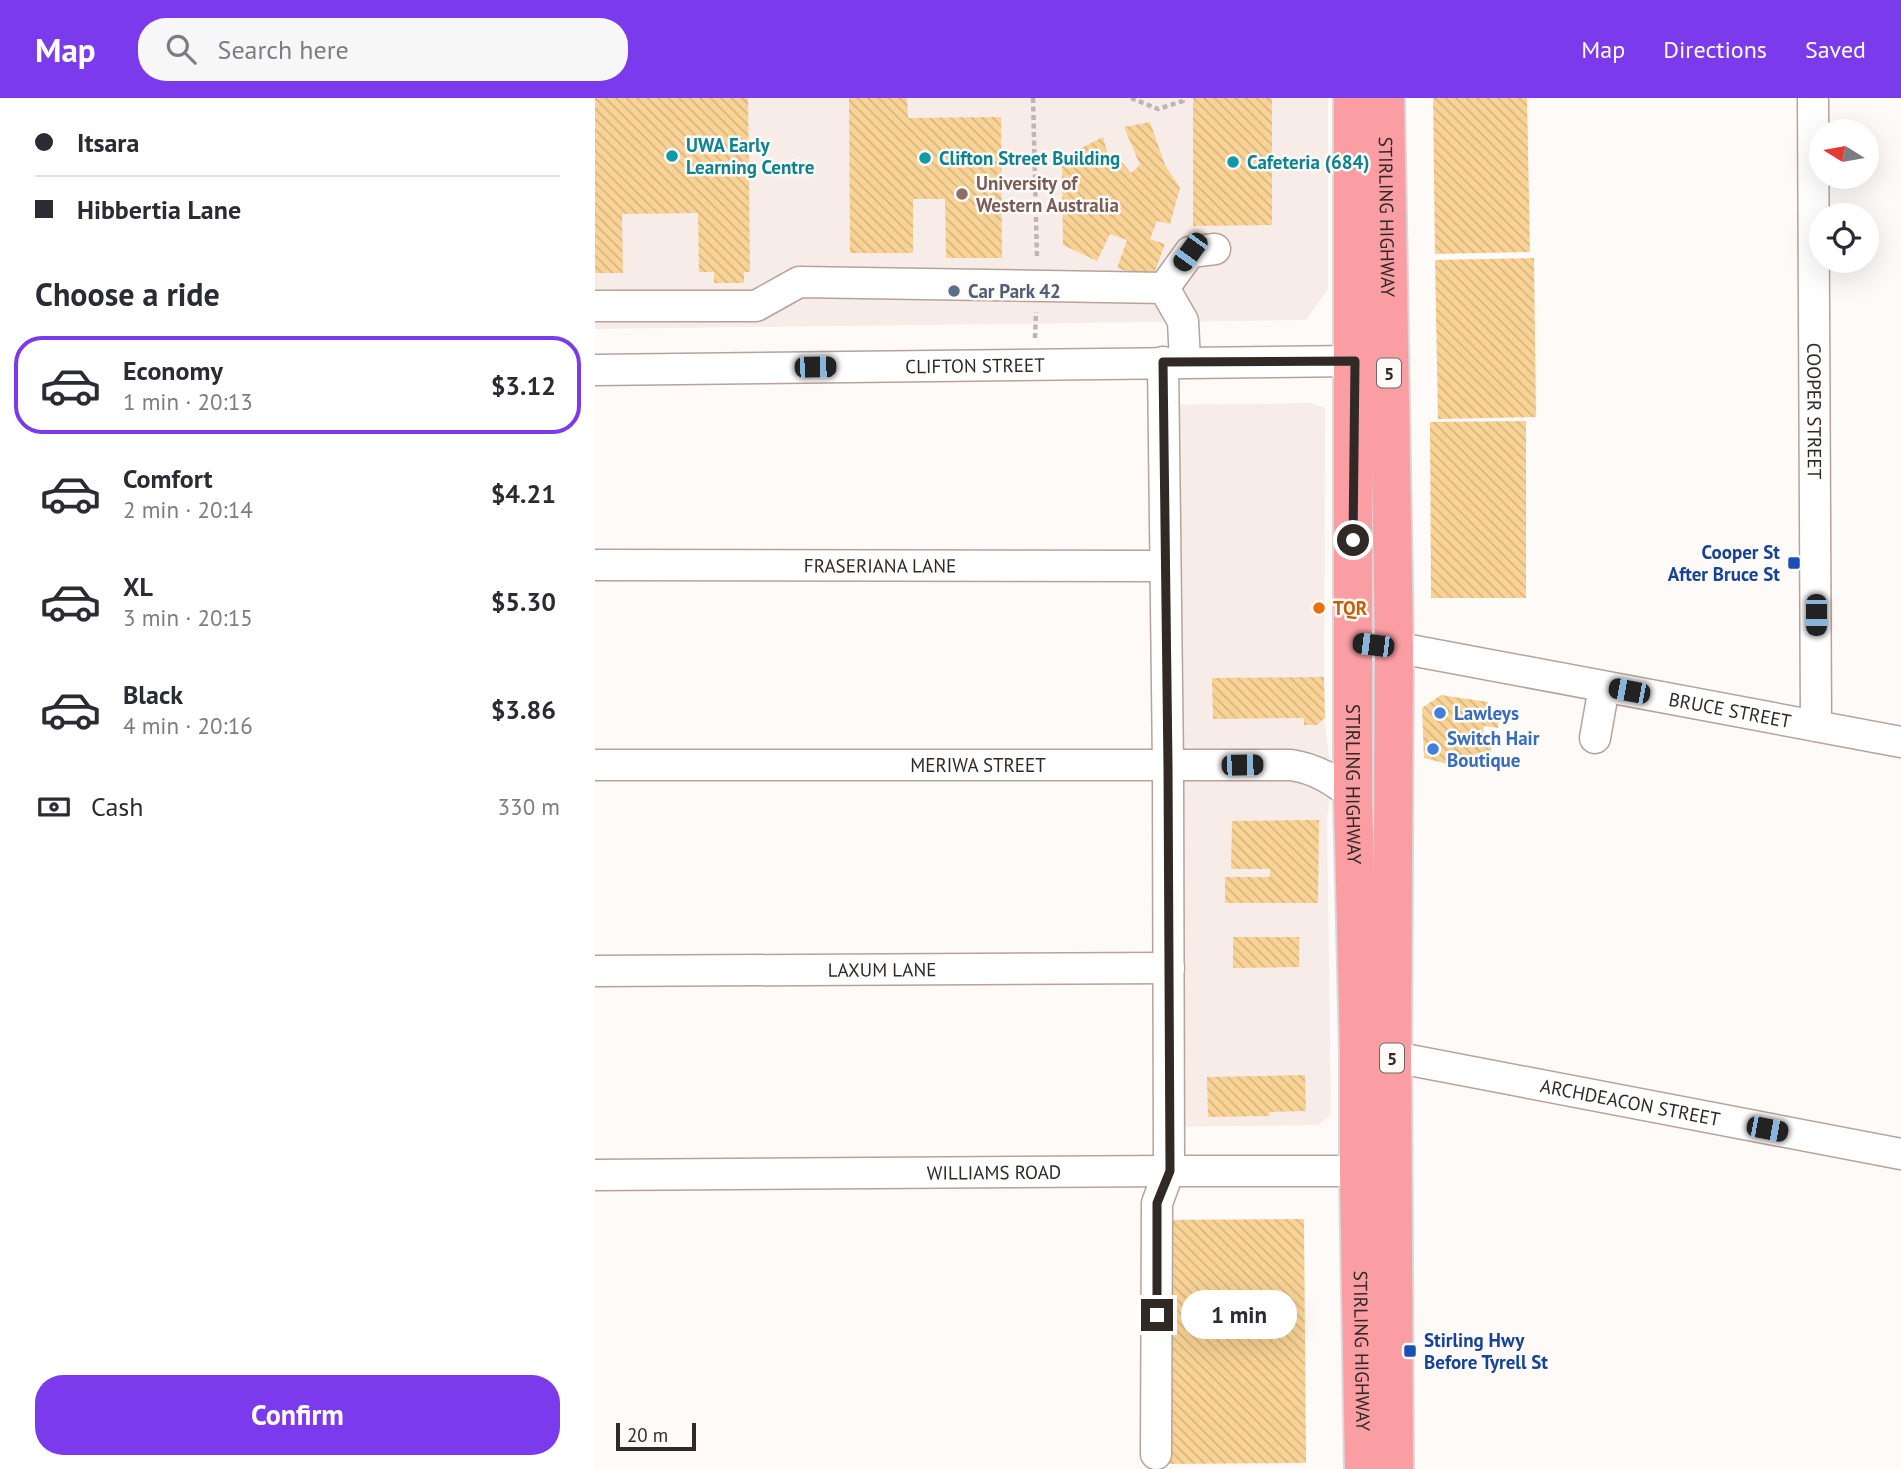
<!DOCTYPE html>
<meta charset="utf-8">
<style>
:root{--surface:#fff;--page:#f7f7f7;--text:#2b2b33;--muted:#7c7c81;--line:#e1e1e2;--accent:#7c3aed}
body{margin:0;font-family:"PT Sans",sans-serif;background:var(--page);color:var(--text);height:100vh;display:flex;flex-direction:column;font-size:26px;white-space:nowrap}
*{box-sizing:border-box;margin:0}
p{font-size:23px;color:var(--muted)}
.icon{flex:none;width:38px;height:38px;fill:none;stroke:currentColor;stroke-width:2;stroke-linecap:round;stroke-linejoin:round}
.map{position:relative;flex:1;overflow:hidden}
.details{display:flex;flex-direction:column;background:var(--surface);width:595px}
.details>*{flex:none}
.top-card{display:grid;align-content:center;height:154px;padding:0 35px;background:var(--surface)}
.needle{width:46px;rotate:281deg}
.controls{position:absolute;left:1214px;top:21px;display:grid;gap:14px}
.controls a{display:grid;place-items:center;width:70px;height:70px;border-radius:50%;background:var(--surface);box-shadow:0 7px 28px #0002;font-size:35px}
.scale{position:absolute;left:21px;bottom:18px;width:80px;box-sizing:border-box;padding-left:7px;border:4px solid #302926;border-top:0;font-size:19px;line-height:24px;white-space:nowrap;color:#302926;-webkit-text-stroke:5px #fefaf8;paint-order:stroke}
.end{position:absolute;width:32px;height:32px;margin:-16px;border:9px solid #302926;background:#fff;box-shadow:0 0 0 4px #fff}
.from{border-radius:50%}
.bubble{position:absolute;height:49px;border-radius:24px;background:var(--surface);box-shadow:0 7px 28px #0002;font-size:23px;font-weight:800;line-height:49px;text-align:center}
.car{position:absolute;width:21px;height:42px;margin:-21px -10px;border-radius:9px;box-shadow:0 0 5px 2px #0007;background:linear-gradient(#222 24%,#8ab4d8 0 40%,#222 0 76%,#8ab4d8 0 86%,#222 0)}
.top-card b{display:flex;align-items:center;gap:24px;height:66px;font-size:26px}
.top-card b+b{border-top:2px solid var(--line)}
.top-card i{width:18px;height:18px;background:var(--text)}
ul{padding:0;list-style:none}
li{display:flex;align-items:center;gap:21px;height:98px;margin:0 14px 10px;padding:0 21px;border:4px solid transparent;border-radius:28px}
li div{flex:1}
li b{display:block;font-size:26px}
li em{font-style:normal;font-weight:800}
li.on{border-color:var(--accent)}
li>.icon{width:63px;height:63px;stroke-width:1.5}
h2{padding:0 35px;font-size:32px;line-height:84px}
.pay{display:flex;align-items:center;gap:18px;height:77px;padding:0 35px;font-size:26px}
.pay p{margin-inline-start:auto}
.action{display:flex;gap:14px;margin-top:auto;padding:14px 35px}
.action a{flex:1;height:80px;border-radius:28px;background:var(--accent);color:#fff;font-size:28px;font-weight:800;line-height:80px;text-align:center}
header{display:flex;align-items:center;gap:42px;box-sizing:border-box;height:98px;padding:0 35px;background:var(--accent);color:#fff}
header strong{font-size:33px}
nav{display:flex;gap:38px;margin-inline-start:auto;font-size:24px}
.search{width:490px;height:63px;background:var(--page);display:flex;align-items:center;gap:18px;box-sizing:border-box;padding:0 24px;border-radius:28px;color:var(--muted);font-size:26px}
main{display:flex;flex:1;min-height:0}
.map>svg:first-child{display:block}
.built{fill:#f7ece7}
.building{fill:url(#building-back-hatch)}
.lines{fill:none;stroke-linecap:round;stroke-linejoin:round}
.minor-casing{stroke:#b6a39b;stroke-width:33}
.highway-casing{stroke:#dad8d8;stroke-width:42}
.path{stroke:#bcb7b5;stroke-width:4.5;stroke-dasharray:5 3.5;stroke-linecap:butt}
.minor{stroke:#fff;stroke-width:30}
.highway{stroke:#fa9ea4;stroke-width:38}
.route{stroke:#302926;stroke-width:9}
.culture-dot{fill:#0f9aa8;stroke:#fefaf8;stroke-width:2.5}
.education-dot{fill:#8d6e63;stroke:#fefaf8;stroke-width:2.5}
.service-dot{fill:#5c6f8a;stroke:#fefaf8;stroke-width:2.5}
.transit-dot{fill:#1a4fb4;stroke:#fefaf8;stroke-width:2.5}
.food-dot{fill:#e8710a;stroke:#fefaf8;stroke-width:2.5}
.shop-dot{fill:#3f7fe0;stroke:#fefaf8;stroke-width:2.5}
.labels{text-anchor:middle;dominant-baseline:central;stroke-width:5;stroke-linejoin:round;paint-order:stroke}
.shield{fill:#fefaf8;stroke:#6e6865;stroke-width:2}
.shield-label{font-size:18px;font-weight:bold;fill:#302926}
.culture-label{font-size:19px;font-weight:bold;fill:#0d838f;stroke:#fefaf8;text-anchor:start}
.education-label{font-size:19px;font-weight:bold;fill:#785e54;stroke:#fefaf8;text-anchor:start}
.street-label{font-size:19px;fill:#302926;stroke:#fefaf8}
.service-label{font-size:19px;font-weight:bold;fill:#4e5e75;stroke:#fefaf8;text-anchor:start}
.transit-label{font-size:19px;font-weight:bold;fill:#164399;stroke:#fefaf8;text-anchor:end}
.food-label{font-size:19px;font-weight:bold;fill:#c56008;stroke:#fefaf8;text-anchor:start}
.shop-label{font-size:19px;font-weight:bold;fill:#366cbe;stroke:#fefaf8;text-anchor:start}
</style>
<header>
<strong>Map</strong>
<div class="search"><svg class="icon" aria-label="search" viewBox="0 0 24 24"><circle cx="10" cy="10" r="6"/><path d="M15 15l6 6"/></svg>Search here</div>
<nav><a>Map</a><a>Directions</a><a>Saved</a></nav>
</header>
<main>
<section class="details">
<div class="top-card">
<b><i class="from"></i>Itsara</b>
<b><i></i>Hibbertia Lane</b>
</div>
<h2>Choose a ride</h2>
<ul>
<li class="on"><svg class="icon" aria-label="car" viewBox="0 0 24 24"><path d="M5 17H2v-5l4-1 3-4h7l3 4 3 1v5h-3M9 17h6M6 11h13"/><circle cx="7" cy="17" r="2"/><circle cx="17" cy="17" r="2"/></svg><div><b>Economy</b><p>1 min · 20:13</p></div><em>$3.12</em></li>
<li><svg class="icon" aria-label="car" viewBox="0 0 24 24"><path d="M5 17H2v-5l4-1 3-4h7l3 4 3 1v5h-3M9 17h6M6 11h13"/><circle cx="7" cy="17" r="2"/><circle cx="17" cy="17" r="2"/></svg><div><b>Comfort</b><p>2 min · 20:14</p></div><em>$4.21</em></li>
<li><svg class="icon" aria-label="car" viewBox="0 0 24 24"><path d="M5 17H2v-5l4-1 3-4h7l3 4 3 1v5h-3M9 17h6M6 11h13"/><circle cx="7" cy="17" r="2"/><circle cx="17" cy="17" r="2"/></svg><div><b>XL</b><p>3 min · 20:15</p></div><em>$5.30</em></li>
<li><svg class="icon" aria-label="car" viewBox="0 0 24 24"><path d="M5 17H2v-5l4-1 3-4h7l3 4 3 1v5h-3M9 17h6M6 11h13"/><circle cx="7" cy="17" r="2"/><circle cx="17" cy="17" r="2"/></svg><div><b>Black</b><p>4 min · 20:16</p></div><em>$3.86</em></li>
</ul>
<div class="pay"><svg class="icon" aria-label="cash" viewBox="0 0 24 24"><path d="M3 7h18v10H3z"/><circle cx="12" cy="12" r="2"/></svg>Cash<p>330 m</p></div>
<div class="action"><a>Confirm</a></div>
</section>
<div class="map">
<svg width="1306" height="1371" viewBox="0 0 1306 1371">
<defs>
<pattern id="building-back-hatch" width="6" height="6" patternUnits="userSpaceOnUse" patternTransform="scale(1.75)"><rect width="6" height="6" fill="#f9d395"/><path d="M-1 5l2 2M0 0l6 6M5-1l2 2" fill="none" stroke="#d6b580"/></pattern>
</defs>
<rect width="100%" height="100%" fill="#fefaf8"/>
<path class="built" d="M0,0h733v191l-22,31 -711,9z
M716,305l14,5 -1,309 8,61 -5,41 4,296 -13,10 -149,2 -6,-722z"/>
<path class="building" d="M0,0h153l2,174h-6v11h-30v-11h-15l-1,-59 -76,1 1,59h-28z
M254,0h58l1,20 93,-1 1,141h-56l-1,-59h-32v54h-63z
M598,0h79v127l-79,1z
M838,0h94l3,154 -95,2z
M555,24l15,43 15,23 -10,36 -13,-3 -7,18 15,5 -13,35 -35,-11 10,-28 -17,-6 -13,27 -34,-16 -1,-87 41,-21 8,29 10,-5 10,12 9,-8 -16,-38z
M939,160l2,159 -98,2 -3,-159z
M931,323v177h-95l-1,-176z
M729,579l1,41 -8,7h-13v-7l-91,1 -1,-41z
M846,597l47,7 -1,6 13,2 -2,18 -14,-2 -1,9 10,1 -5,32 -30,-5 -3,3 -31,-8 -2,-50z
M724,722l-1,83h-93v-26h45v-8h-39l1,-48z
M638,839h66v30l-66,1z
M710,977l1,36 -37,1v4l-61,1 -1,-40z
M709,1121l2,244 -146,1 7,-244z"/>
<g class="lines">
<defs>
<g id="minor">
<path id="s1" d="M1218,0l3,628"/>
<path d="M569,190l26,-36 25,-3"/>
<path d="M0,208h161l43,-24 365,6 19,33 2,41"/>
<path id="s2" d="M0,272l760,-9"/>
<path id="s3" d="M0,467l569,1"/>
<path id="s4" d="M758,545l57,7 491,92"/>
<path d="M1000,640l9,-51"/>
<path id="s5" d="M0,667h696c26,4 42,15 62,30"/>
<path id="s6" d="M0,873l574,-3"/>
<path id="s7" d="M778,955l528,101"/>
<path id="s8" d="M0,1077l574,-4h210"/>
<path d="M561,1356l1,-251 12,-32 -1,-405 -5,-404"/>
</g>
<g id="highway">
<path id="s9" d="M758,0v697l6,256v121l5,297"/>
<path id="s10" d="M790,0l9,550 -2,409 2,412"/>
</g>
</defs>
<use href="#minor" class="minor-casing"/>
<use href="#highway" class="highway-casing"/>
<path class="path" d="M438,0l4,160
M536,0l27,11 25,-8v-3
M440,240l1,-26"/>
<use href="#minor" class="minor"/>
<use href="#highway" class="highway"/>
</g>
<g class="lines">
<path class="route" d="M562,1217v-112l13,-32 -2,-405 -5,-404 192,-1 -2,179"/>
</g>
<g class="culture-dot">
<circle cx="77" cy="58" r="7"/>
<circle cx="330" cy="60" r="7"/>
<circle cx="638" cy="64" r="7"/>
</g>
<circle class="education-dot" cx="367" cy="96" r="7"/>
<circle class="service-dot" cx="359" cy="193" r="7"/>
<g class="transit-dot">
<rect x="1192" y="458" width="14" height="14" rx="3.5"/>
<rect x="808" y="1246" width="14" height="14" rx="3.5"/>
</g>
<circle class="food-dot" cx="724" cy="510" r="7"/>
<g class="shop-dot">
<circle cx="845" cy="615" r="7"/>
<circle cx="838" cy="651" r="7"/>
</g>
<g class="labels">
<g class="shield">
<rect x="782" y="260.5" width="24" height="29" rx="5"/>
<rect x="785" y="945.5" width="24" height="29" rx="5"/>
</g>
<g class="shield-label">
<text x="794" y="275">5</text>
<text x="797" y="960">5</text>
</g>
<g class="culture-label">
<text x="91" y="47">UWA Early<tspan x="91" dy="22">Learning Centre</tspan></text>
<text x="344" y="60">Clifton Street Building</text>
<text x="652" y="64">Cafeteria (684)</text>
</g>
<g class="education-label">
<text x="381" y="85">University of<tspan x="381" dy="22">Western Australia</tspan></text>
</g>
<g class="street-label">
<text stroke="none"><textPath href="#s10" startOffset="119">STIRLING HIGHWAY</textPath></text>
<text stroke="none"><textPath href="#s2" startOffset="380">CLIFTON STREET</textPath></text>
<text stroke="none"><textPath href="#s1" startOffset="313">COOPER STREET</textPath></text>
<text stroke="none"><textPath href="#s3" startOffset="285">FRASERIANA LANE</textPath></text>
<text stroke="none"><textPath href="#s4" startOffset="383">BRUCE STREET</textPath></text>
<text stroke="none"><textPath href="#s5" startOffset="383">MERIWA STREET</textPath></text>
<text stroke="none"><textPath href="#s9" startOffset="686">STIRLING HIGHWAY</textPath></text>
<text stroke="none"><textPath href="#s6" startOffset="287">LAXUM LANE</textPath></text>
<text stroke="none"><textPath href="#s7" startOffset="262">ARCHDEACON STREET</textPath></text>
<text stroke="none"><textPath href="#s8" startOffset="399">WILLIAMS ROAD</textPath></text>
<text stroke="none"><textPath href="#s9" startOffset="1253">STIRLING HIGHWAY</textPath></text>
</g>
<g class="service-label">
<text x="373" y="193">Car Park 42</text>
</g>
<g class="transit-label">
<text x="1185" y="454">Cooper St<tspan x="1185" dy="22">After Bruce St</tspan></text>
<text x="829" y="1242" text-anchor="start">Stirling Hwy<tspan x="829" dy="22">Before Tyrell St</tspan></text>
</g>
<g class="food-label">
<text x="738" y="510">TQR</text>
</g>
<g class="shop-label">
<text x="859" y="615">Lawleys</text>
<text x="852" y="640">Switch Hair<tspan x="852" dy="22">Boutique</tspan></text>
</g>
</g>
</svg>
<div class="controls">
<a><svg class="needle" viewBox="-14 -14 28 28"><path d="M0-13l5 13h-10z" fill="#e53935"/><path d="M0 13l5-13h-10z" fill="#7c7c81"/></svg></a>
<a><svg class="icon" aria-label="locate" viewBox="0 0 24 24"><circle cx="12" cy="12" r="6"/><path d="M12 2v4M12 18v4M2 12h4M18 12h4"/></svg></a>
</div>
<div class="scale">20 m</div>
<i class="end from" style="left:758px;top:442px"></i>
<i class="end" style="left:562px;top:1217px"></i>
<div class="bubble" style="left:586px;top:1192px;width:116px">1 min</div>
<i class="car" style="left:595px;top:154px;rotate:216deg"></i>
<i class="car" style="left:220px;top:269px;rotate:89deg"></i>
<i class="car" style="left:1221px;top:517px;rotate:180deg"></i>
<i class="car" style="left:778px;top:547px;rotate:277deg"></i>
<i class="car" style="left:1034px;top:593px;rotate:281deg"></i>
<i class="car" style="left:647px;top:667px;rotate:89deg"></i>
<i class="car" style="left:1172px;top:1031px;rotate:101deg"></i>
</div>
</main>
